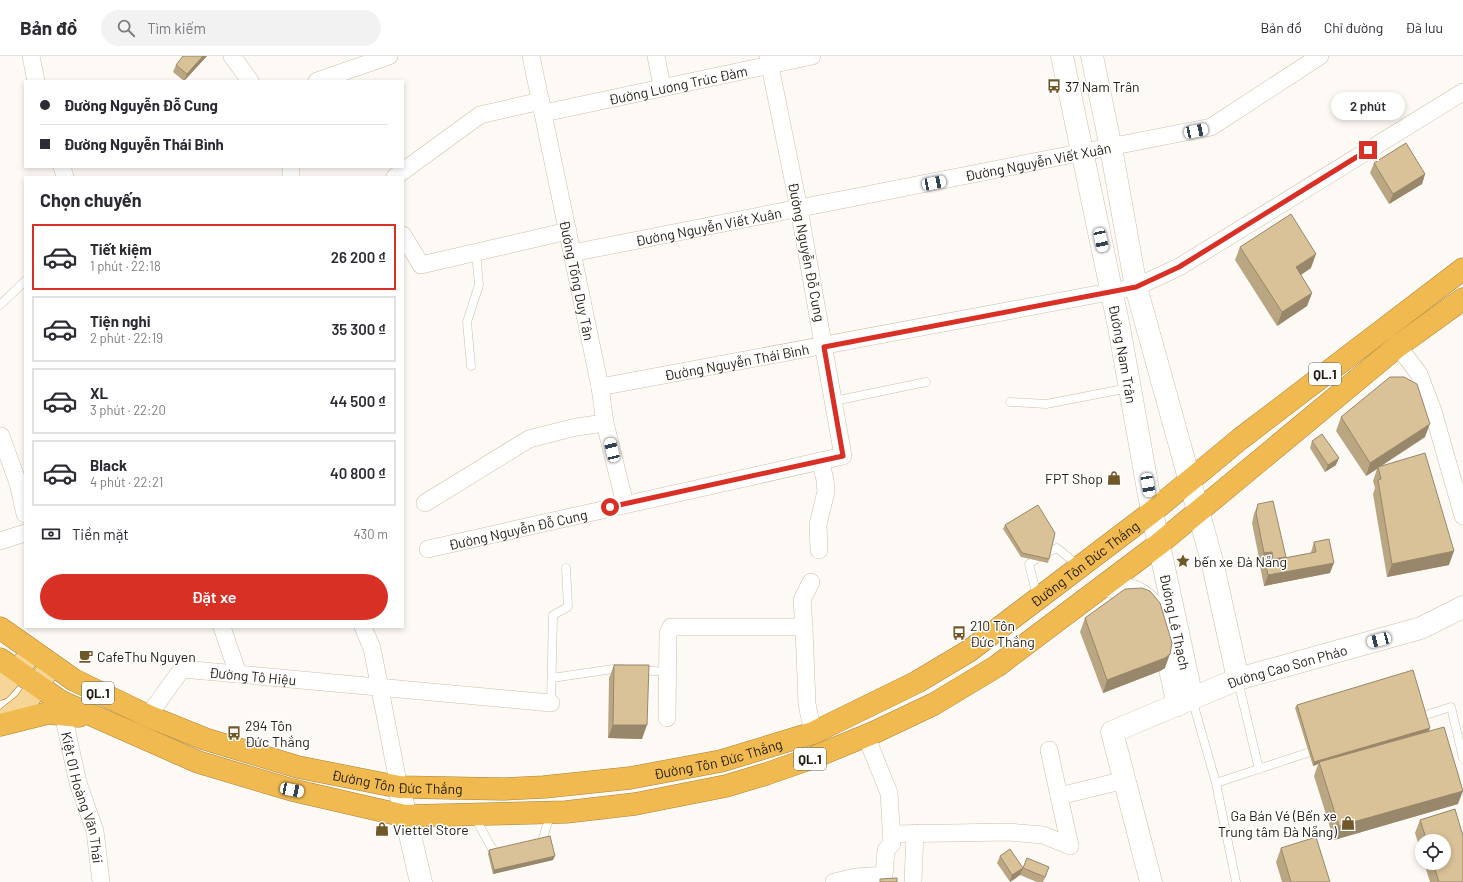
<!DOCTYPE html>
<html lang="vi">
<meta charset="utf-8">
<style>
:root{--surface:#fff;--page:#f2f2f3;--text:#2b2b33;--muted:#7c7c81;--line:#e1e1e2;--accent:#d93025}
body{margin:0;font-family:Barlow,sans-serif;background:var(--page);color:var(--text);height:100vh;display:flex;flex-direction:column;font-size:15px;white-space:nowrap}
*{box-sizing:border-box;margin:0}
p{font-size:13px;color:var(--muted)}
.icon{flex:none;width:22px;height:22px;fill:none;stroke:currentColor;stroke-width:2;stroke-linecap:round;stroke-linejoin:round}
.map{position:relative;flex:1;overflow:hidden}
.panel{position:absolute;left:24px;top:120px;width:380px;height:452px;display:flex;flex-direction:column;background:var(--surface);border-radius:0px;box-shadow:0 2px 6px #0003}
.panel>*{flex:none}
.banner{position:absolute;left:24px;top:24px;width:380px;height:88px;border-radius:0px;box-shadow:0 2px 6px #0003;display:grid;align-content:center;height:88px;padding:0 16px;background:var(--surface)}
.buttons{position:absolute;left:1415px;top:778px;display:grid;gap:8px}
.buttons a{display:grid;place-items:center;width:36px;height:36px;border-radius:50%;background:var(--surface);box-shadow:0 2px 6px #0003;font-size:20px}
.end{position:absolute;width:18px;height:18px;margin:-9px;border:5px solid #d93025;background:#fff;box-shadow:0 0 0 2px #fff}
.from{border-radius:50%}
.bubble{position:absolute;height:28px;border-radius:14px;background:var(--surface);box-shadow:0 2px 6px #0003;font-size:13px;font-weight:600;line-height:28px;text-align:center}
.car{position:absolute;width:12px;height:24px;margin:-12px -6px;border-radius:5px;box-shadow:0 0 3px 1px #0007;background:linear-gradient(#fff 24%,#345 0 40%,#fff 0 76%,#345 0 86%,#fff 0)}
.banner b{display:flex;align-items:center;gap:14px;height:38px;font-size:15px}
.banner b+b{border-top:1px solid var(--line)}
.banner i{width:10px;height:10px;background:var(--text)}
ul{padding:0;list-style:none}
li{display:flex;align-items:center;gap:12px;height:66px;margin:0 8px 6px;padding:0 8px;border:2px solid var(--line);border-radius:0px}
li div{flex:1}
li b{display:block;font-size:15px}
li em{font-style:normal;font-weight:600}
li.on{border-color:var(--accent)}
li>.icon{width:36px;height:36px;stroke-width:1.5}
h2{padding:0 16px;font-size:18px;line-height:48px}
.pay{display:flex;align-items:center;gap:10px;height:44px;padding:0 16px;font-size:15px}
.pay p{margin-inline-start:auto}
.action{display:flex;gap:8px;margin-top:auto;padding:8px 16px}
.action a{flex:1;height:46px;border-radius:24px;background:var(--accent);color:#fff;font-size:16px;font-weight:600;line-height:46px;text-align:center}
header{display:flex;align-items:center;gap:24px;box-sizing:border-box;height:56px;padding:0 20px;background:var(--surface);border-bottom:1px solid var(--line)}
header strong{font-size:19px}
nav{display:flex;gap:22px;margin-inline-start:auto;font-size:14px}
.search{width:280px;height:36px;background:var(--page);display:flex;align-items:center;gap:10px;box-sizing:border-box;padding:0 14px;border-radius:22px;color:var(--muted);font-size:15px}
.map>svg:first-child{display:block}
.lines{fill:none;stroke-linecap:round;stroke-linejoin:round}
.lane-casing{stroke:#cdbea5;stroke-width:9}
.street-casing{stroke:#cdbea5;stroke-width:18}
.secondary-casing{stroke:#cdbea5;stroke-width:23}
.primary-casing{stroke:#a8833b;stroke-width:23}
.highway-casing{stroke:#a8833b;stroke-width:23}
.lane{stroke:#fff;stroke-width:8}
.street{stroke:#fff;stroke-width:17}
.secondary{stroke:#fff;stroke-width:22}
.primary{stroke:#f6d696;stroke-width:22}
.highway{stroke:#f0ba50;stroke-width:22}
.wall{fill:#bba683}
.shaded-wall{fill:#98876a}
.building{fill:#d9c198;stroke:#98876a}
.route{stroke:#d93025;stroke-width:5}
.labels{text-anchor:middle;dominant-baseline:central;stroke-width:3;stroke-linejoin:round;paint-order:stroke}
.shield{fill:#fff;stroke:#64615a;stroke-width:1}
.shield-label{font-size:13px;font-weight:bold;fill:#221d13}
.street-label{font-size:14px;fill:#221d13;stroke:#fff}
.poi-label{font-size:14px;fill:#221d13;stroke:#fff;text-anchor:start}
</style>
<header>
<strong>Bản đồ</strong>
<div class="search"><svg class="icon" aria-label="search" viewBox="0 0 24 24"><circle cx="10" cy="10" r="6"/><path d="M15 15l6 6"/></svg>Tìm kiếm</div>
<nav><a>Bản đồ</a><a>Chỉ đường</a><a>Đã lưu</a></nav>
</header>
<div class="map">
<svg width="1463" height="826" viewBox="0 0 1463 826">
<rect width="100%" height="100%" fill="#fdfaf5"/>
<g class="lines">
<defs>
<path id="lane" d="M0,249l25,-24
M471,310l-4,-44 12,-37 -3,-33
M834,345l92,-19
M1010,346l36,2 83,-16
M1050,495l7,-3 23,19
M1035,504l-6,4 8,32
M638,614l30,2
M552,622l61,-9h9
M1238,625l21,88
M1192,643l24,84 20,99
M551,647l2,-88 15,-8 -2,-39
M1416,662l35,-11 12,51
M1216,727l103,-34
M474,760l20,36
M542,785l9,-28"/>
<g id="street">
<path d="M31,0l5,25"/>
<path d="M232,0l18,25"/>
<path id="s1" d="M531,0l69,331 5,36 20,81"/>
<path d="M656,0l6,31"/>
<path d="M317,25l72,-25"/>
<path id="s2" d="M544,57l268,-57"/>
<path d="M62,111l3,10"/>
<path d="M291,121v-10"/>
<path d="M395,121l85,-62 61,-14"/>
<path d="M403,179l18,30 147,-34"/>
<path id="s3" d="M572,197l639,-126 109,-71"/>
<path d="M1398,290l21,28 14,37 30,105"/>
<path id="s4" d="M600,331l536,-100 43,-20 284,-175"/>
<path d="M1,380l17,47 7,31"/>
<path d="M425,447l104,-64 47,-12 29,-4"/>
<path d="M0,485l25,-8"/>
<path id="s5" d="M428,493l415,-93 -44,-247 -31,-153"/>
<path d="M819,494l-1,-25 8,-34 -1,-12 -5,-18"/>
<path d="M222,571l16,47"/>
<path d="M363,571l9,21 27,139"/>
<path d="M804,571l3,77 6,29"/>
<path id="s6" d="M63,658l15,69 17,48 6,51"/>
<path id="s7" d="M148,660l34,-47 369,34"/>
<path d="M667,662l1,-85 3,-6h133l-2,-27 9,-18"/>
<path d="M1049,694l10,46"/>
<path d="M892,778l116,-2 35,3 27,11"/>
<path d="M1070,790l-11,-50 66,-16"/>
<path d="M834,826l22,-5 28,-2 2,-25 6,-6 -3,-51 -23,-57"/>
<path d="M913,826l2,-49"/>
</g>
<g id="secondary">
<path id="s8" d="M1062,0l57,271 33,185 40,186"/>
<path d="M1092,0l19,92 25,139 76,274 26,118"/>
<path d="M1104,530c25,2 37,4 53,25l21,94"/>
<path d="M399,731l22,95"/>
<path id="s9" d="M1151,826l-39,-150 126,-53 183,-51 42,-21"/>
</g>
<path id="primary" d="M0,633l32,-36
M0,668l26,-21 25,-38"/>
<g id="highway">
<path id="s10" d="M0,572l74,52 74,36 57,23 93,28 101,20 105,2 40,-2 86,-9 91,-17 92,-28 104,-51 52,-31 183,-139 88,-73 223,-170"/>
<path d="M0,603l60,42 138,61 94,28 113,26 161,-4 69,-8 91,-18 40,-12 46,-16 63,-26 59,-28 63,-38 162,-122 239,-198 65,-47"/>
<path d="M0,669l48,-12 31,3"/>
</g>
</defs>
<use href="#lane" class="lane-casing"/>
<use href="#street" class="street-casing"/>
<use href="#secondary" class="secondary-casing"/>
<use href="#primary" class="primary-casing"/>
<use href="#highway" class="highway-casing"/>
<use href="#lane" class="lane"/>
<use href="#street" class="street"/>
<use href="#secondary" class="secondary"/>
<use href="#primary" class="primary"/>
<use href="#highway" class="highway"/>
</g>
<path class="wall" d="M207,0l-23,25 -11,-9 3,-7z
M1374,107l51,11 -3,10 -33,20 -19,-31z
M1240,191l71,21 -10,7 11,18 -5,13 -30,20 -42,-66z
M1341,361l84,20 -44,29 68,99 -62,12 -14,-83 2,-6 -2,-7 4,-12 -11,7 -30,-45z
M1312,385l24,24 -11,7 -15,-24z
M1258,448l28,53 -1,1 26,-5v-1l3,-10 16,31 -66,13 -4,-20 1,-3h-1l-8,-40 2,-9z
M1005,469l44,34 -1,4 -27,-6 -18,-28z
M1085,562l80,50 -5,3 -57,22 -23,-61z
M614,609l28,74 -34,-1 1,-60z
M1297,649l132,26 29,73 -124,36 -20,-64 4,-12 -5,2 -18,-58z
M1455,753l8,27v46h-33l-6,-19h20v-22h-22v15l-7,-23 5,-13z
M1281,792l49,34h-48l-6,-20z
M489,794l64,10 -60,14 -5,-20z
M1000,800l23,12 24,6 -4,8h-6l-17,-7 -10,7 -13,-19z"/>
<path class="shaded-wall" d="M203,0h4l-23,25 3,-7z
M1425,118l-3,10 -33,20 4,-10z
M1316,198l-5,14 -20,13 5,-14z
M1312,237l-5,13 -30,20 5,-14z
M1430,368l-5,13 -47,31v-1l-1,2 -11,7 4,-13z
M1339,402l-3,7 -11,7 3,-7z
M1454,495l-5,14 -62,12 5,-13z
M1272,496l-4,10 -4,-7 -3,8h-1l4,-10z
M1286,501l-4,10 -12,3 3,-11z
M1334,507l-4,10 -66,13 4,-11z
M1170,598l-5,14 -5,3 -57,22 4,-13z
M613,669h34l-5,14 -34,-1z
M1430,672l-1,3 -110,31 -1,2 -5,2 1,-4z
M1463,735l-5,13 -124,36 5,-14z
M555,800l-2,4 -60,14 1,-4z
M1023,812l-3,7 -10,7 2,-7z"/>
<path class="building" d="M183,0h20l-16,18 -11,-9z
M1406,87l19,31 -32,20 -19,-31z
M1291,158l25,40 -20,13 16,26 -30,19 -42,-65z
M1390,321h14l13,7 13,40 -60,39 -29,-46z
M1322,378l17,24 -11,7 -16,-24z
M1425,397l29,98 -62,13 -14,-84 3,-1 -3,-12z
M1273,445l13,56 -13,2 -1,-7 -8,1 -8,-40 2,-9z
M1038,449l17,28 -6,26 -27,-6 -17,-28z
M1329,483l5,24 -66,12 -4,-20 4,-1 1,7 47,-9 -2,-10z
M1142,532l8,3 10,12 12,40 -2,11 -5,4 -58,22 -22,-62 40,-29z
M614,609h35l-2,60h-34z
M1413,614l17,58 -116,34 -17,-57z
M1444,671l19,64 -124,35 -20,-64z
M1455,753l8,27v46h-24l-6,-19h11v-22h-17l-7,-21z
M550,780l5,20 -61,14 -5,-20z
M1316,781l14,45h-39l-10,-34z
M1010,793l13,19 -11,7 -12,-19z
M1027,802l22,9 -4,10 -22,-9z
M897,822v4h-17v-3z"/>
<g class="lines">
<path class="route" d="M610,451l233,-51 -19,-109 312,-60 43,-20 189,-117"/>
</g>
<defs>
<symbol id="bus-bare" viewBox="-9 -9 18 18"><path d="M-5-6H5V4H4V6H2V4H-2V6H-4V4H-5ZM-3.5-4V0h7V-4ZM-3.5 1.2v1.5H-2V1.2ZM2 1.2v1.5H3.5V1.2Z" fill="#715829" stroke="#fff" stroke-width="2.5" paint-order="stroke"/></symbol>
<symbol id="shop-bare" viewBox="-9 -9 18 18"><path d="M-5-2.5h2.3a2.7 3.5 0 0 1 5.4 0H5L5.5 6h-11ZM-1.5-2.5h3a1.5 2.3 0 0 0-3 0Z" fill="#715829" stroke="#fff" stroke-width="2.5" paint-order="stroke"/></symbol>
<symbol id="sight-bare" viewBox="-9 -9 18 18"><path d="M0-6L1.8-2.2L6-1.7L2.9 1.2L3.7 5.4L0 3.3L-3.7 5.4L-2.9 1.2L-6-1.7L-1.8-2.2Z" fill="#715829" stroke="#fff" stroke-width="2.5" paint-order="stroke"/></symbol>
<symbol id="cafe-bare" viewBox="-9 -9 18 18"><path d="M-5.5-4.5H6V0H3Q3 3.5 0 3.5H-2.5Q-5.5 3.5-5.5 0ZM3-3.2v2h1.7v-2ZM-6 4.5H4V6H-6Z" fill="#715829" stroke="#fff" stroke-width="2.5" paint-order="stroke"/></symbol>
</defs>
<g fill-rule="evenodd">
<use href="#bus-bare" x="1044" y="20" width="20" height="20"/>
<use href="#shop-bare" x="1104" y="412" width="20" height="20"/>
<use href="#sight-bare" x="1173" y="495" width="20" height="20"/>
<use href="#bus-bare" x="949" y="567" width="20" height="20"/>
<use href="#cafe-bare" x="76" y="590" width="20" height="20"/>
<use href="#bus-bare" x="224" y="667" width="20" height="20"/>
<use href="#shop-bare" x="1338" y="757" width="20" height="20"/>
<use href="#shop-bare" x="372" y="763" width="20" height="20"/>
</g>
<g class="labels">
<g class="shield">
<rect x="1309" y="307" width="32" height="22" rx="3"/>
<rect x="82" y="626" width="32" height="22" rx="3"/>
<rect x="794" y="692" width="32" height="22" rx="3"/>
</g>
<g class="shield-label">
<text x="1325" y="318">QL.1</text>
<text x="98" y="637">QL.1</text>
<text x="810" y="703">QL.1</text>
</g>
<g class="street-label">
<text stroke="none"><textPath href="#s2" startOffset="137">Đường Lương Trúc Đàm</textPath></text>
<text stroke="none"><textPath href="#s3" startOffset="475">Đường Nguyễn Viết Xuân</textPath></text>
<text stroke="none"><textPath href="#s3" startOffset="139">Đường Nguyễn Viết Xuân</textPath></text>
<text transform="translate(807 196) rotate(79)">Đường Nguyễn Đỗ Cung</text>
<text stroke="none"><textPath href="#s1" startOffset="229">Đường Tống Duy Tân</textPath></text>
<text stroke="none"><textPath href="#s8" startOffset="304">Đường Nam Trân</textPath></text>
<text stroke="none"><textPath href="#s4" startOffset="139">Đường Nguyễn Thái Bình</textPath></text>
<text stroke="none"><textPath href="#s5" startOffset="92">Đường Nguyễn Đỗ Cung</textPath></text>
<text stroke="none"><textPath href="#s10" startOffset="1176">Đường Tôn Đức Thắng</textPath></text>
<text stroke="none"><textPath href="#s8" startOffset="577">Đường Lê Thạch</textPath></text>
<text stroke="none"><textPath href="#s9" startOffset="342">Đường Cao Sơn Pháo</textPath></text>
<text stroke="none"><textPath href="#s7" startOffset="129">Đường Tô Hiệu</textPath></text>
<text stroke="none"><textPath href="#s10" startOffset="756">Đường Tôn Đức Thắng</textPath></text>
<text stroke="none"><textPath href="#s10" startOffset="432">Đường Tôn Đức Thắng</textPath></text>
<text stroke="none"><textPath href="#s6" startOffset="86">Kiệt 01 Hoàng Văn Thái</textPath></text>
</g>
<g class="poi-label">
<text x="1065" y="30">37 Nam Trân</text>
<text x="1103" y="422" text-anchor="end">FPT Shop</text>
<text x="1194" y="505">bến xe Đà Nẵng</text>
<text x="970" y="569">210 Tôn<tspan x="970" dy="16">Đức Thắng</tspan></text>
<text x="97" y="600">CafeThu Nguyen</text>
<text x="245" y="669">294 Tôn<tspan x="245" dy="16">Đức Thắng</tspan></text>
<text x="1337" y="759" text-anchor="end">Ga Bán Vé (Bến xe<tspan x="1337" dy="16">Trung tâm Đà Nẵng)</tspan></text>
<text x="393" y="773">Viettel Store</text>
</g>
</g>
</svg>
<div class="buttons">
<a><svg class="icon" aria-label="locate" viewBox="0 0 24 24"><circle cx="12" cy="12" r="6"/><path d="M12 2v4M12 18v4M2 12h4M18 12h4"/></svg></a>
</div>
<i class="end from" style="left:610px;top:451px"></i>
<i class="end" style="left:1368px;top:94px"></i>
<div class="bubble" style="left:1331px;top:36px;width:74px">2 phút</div>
<i class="car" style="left:1196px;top:75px;rotate:78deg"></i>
<i class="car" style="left:934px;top:127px;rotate:79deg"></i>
<i class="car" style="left:1101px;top:184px;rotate:168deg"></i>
<i class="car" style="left:612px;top:394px;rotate:346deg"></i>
<i class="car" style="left:1148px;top:429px;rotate:170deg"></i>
<i class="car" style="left:1379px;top:584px;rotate:255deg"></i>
<i class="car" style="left:292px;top:734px;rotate:102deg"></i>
<div class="banner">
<b><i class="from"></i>Đường Nguyễn Đỗ Cung</b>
<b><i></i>Đường Nguyễn Thái Bình</b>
</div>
<section class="panel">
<h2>Chọn chuyến</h2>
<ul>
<li class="on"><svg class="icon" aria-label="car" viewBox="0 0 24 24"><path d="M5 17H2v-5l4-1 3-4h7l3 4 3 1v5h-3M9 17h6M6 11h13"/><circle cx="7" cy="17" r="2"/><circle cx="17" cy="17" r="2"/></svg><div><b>Tiết kiệm</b><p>1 phút · 22:18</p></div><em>26 200 ₫</em></li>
<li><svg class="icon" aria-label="car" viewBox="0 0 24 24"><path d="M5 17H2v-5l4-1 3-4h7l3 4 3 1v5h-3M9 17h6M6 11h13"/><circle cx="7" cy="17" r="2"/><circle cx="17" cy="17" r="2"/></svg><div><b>Tiện nghi</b><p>2 phút · 22:19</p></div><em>35 300 ₫</em></li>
<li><svg class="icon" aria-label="car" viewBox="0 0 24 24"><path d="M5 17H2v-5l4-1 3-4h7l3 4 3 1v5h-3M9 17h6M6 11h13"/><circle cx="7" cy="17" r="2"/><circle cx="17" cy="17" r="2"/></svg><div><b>XL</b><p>3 phút · 22:20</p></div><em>44 500 ₫</em></li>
<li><svg class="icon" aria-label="car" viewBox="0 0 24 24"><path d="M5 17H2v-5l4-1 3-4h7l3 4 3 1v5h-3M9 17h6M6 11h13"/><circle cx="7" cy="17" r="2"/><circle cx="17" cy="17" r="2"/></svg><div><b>Black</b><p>4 phút · 22:21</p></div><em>40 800 ₫</em></li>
</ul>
<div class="pay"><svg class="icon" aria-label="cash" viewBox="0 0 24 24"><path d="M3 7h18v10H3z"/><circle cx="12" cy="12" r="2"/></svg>Tiền mặt<p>430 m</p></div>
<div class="action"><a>Đặt xe</a></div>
</section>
</div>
